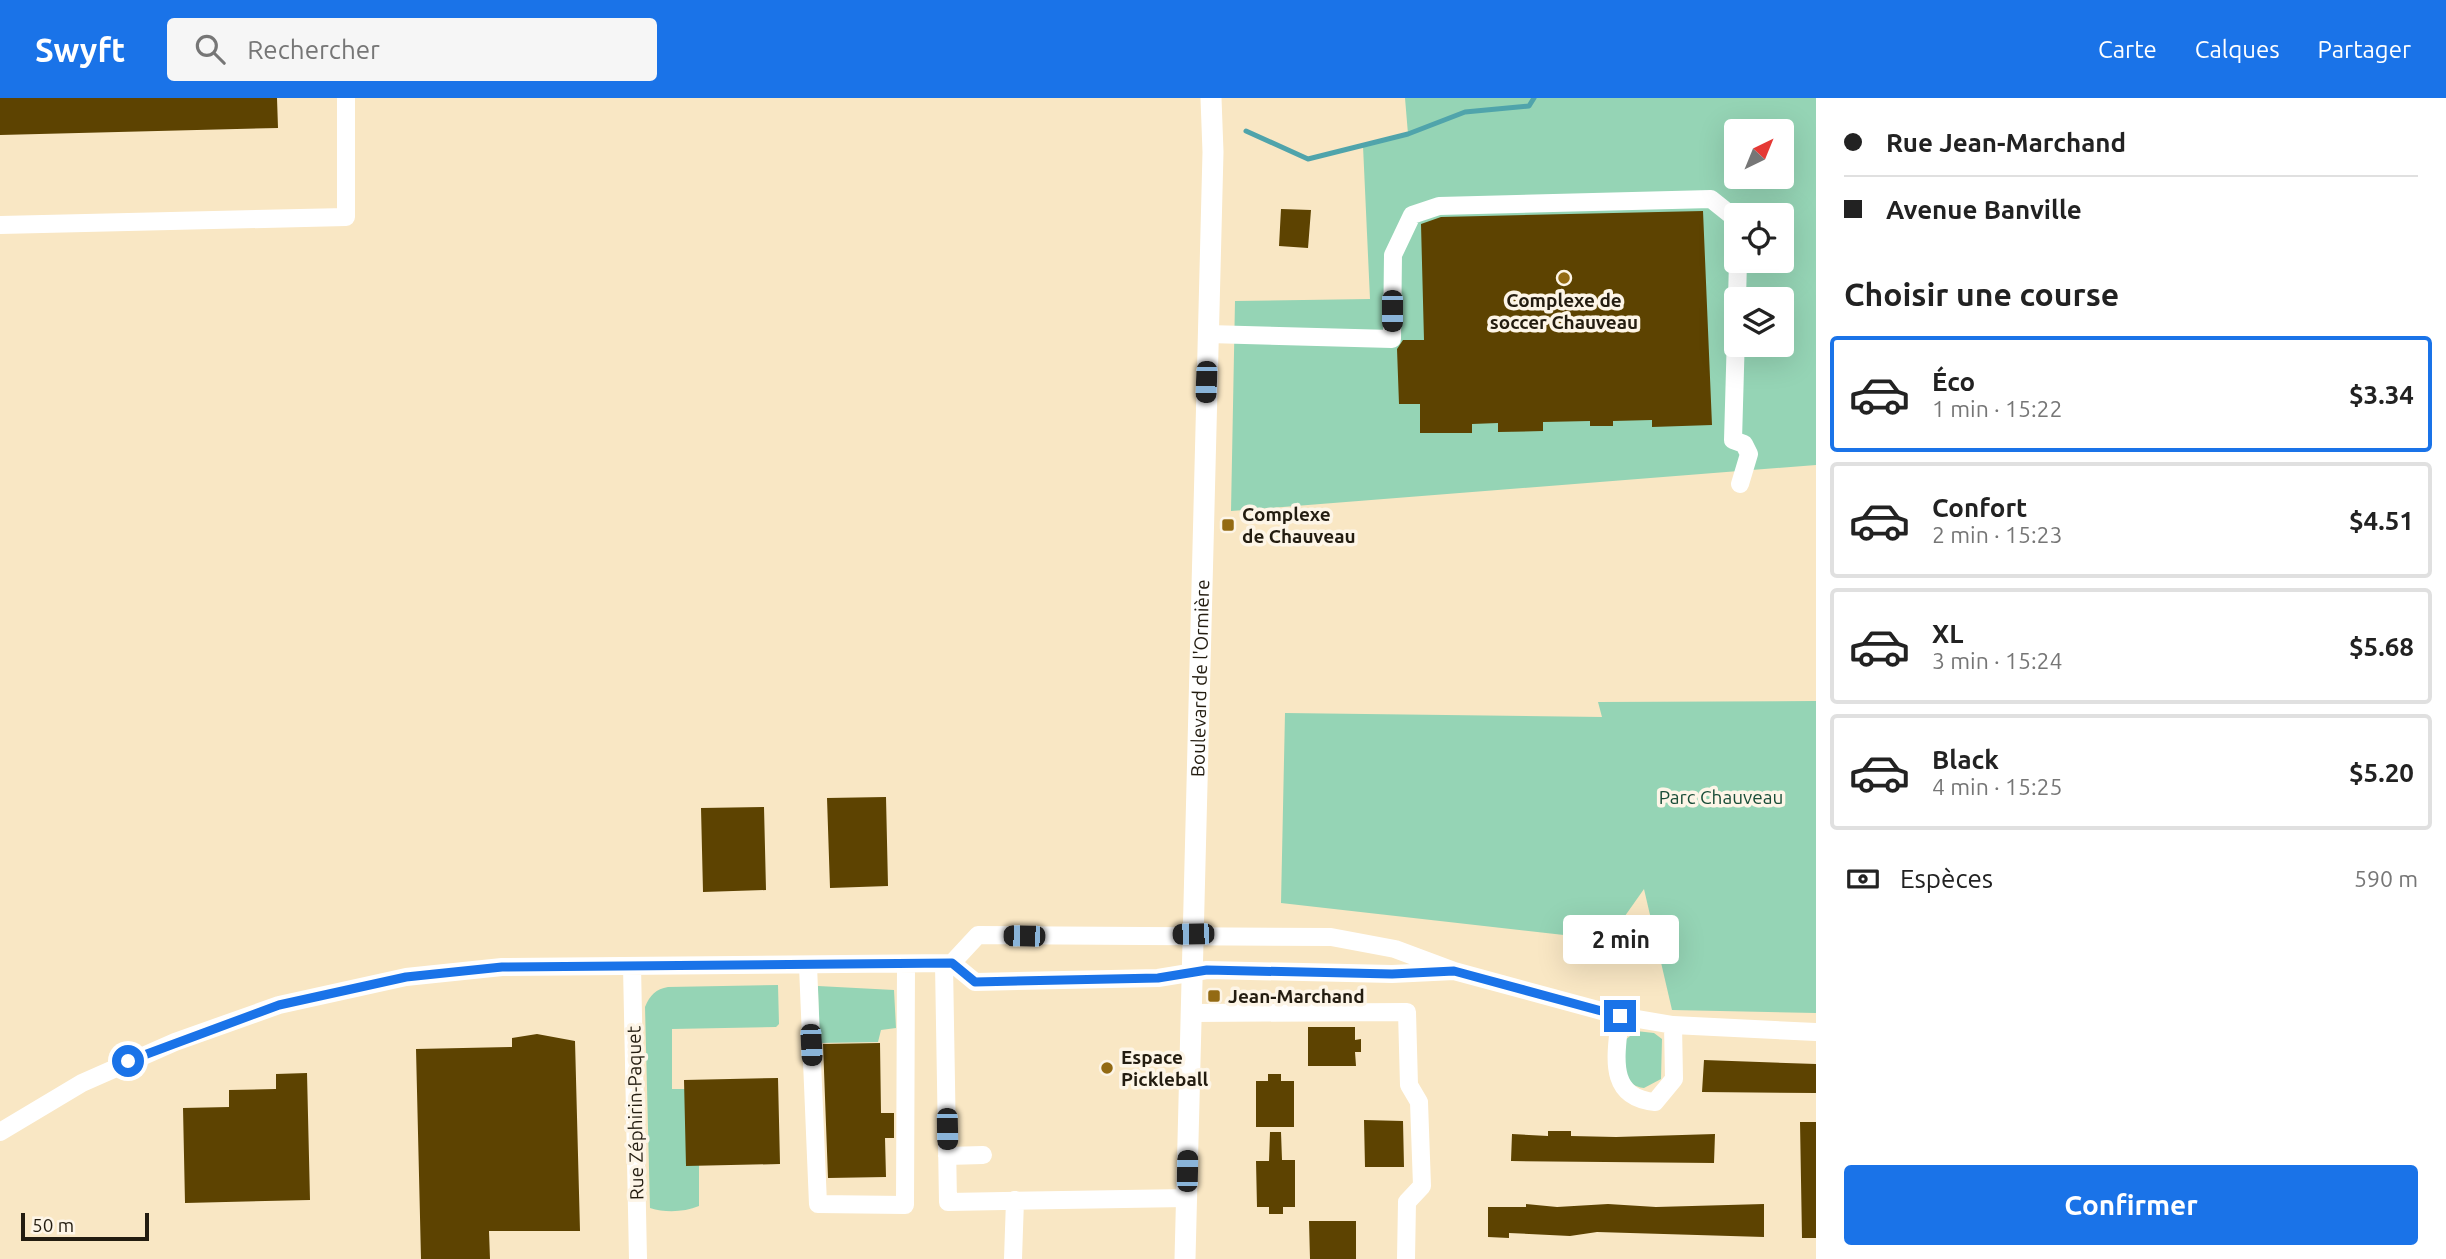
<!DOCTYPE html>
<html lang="fr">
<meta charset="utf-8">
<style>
:root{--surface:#fff;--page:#f6f6f6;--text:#222;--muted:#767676;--line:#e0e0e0;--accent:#1a73e8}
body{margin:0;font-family:Ubuntu,sans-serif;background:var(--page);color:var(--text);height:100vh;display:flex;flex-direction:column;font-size:26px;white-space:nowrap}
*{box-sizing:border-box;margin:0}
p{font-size:23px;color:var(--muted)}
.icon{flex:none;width:38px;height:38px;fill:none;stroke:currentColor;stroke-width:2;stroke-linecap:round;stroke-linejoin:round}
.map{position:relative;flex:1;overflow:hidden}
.side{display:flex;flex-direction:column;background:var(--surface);width:630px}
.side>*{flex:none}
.guide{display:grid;align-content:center;height:154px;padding:0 28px;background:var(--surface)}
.needle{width:46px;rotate:43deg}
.controls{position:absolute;left:1724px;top:21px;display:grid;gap:14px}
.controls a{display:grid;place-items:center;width:70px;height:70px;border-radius:7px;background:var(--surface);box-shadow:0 7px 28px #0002;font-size:35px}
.scale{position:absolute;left:21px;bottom:18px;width:128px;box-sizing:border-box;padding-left:7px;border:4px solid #231c10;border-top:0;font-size:19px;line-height:24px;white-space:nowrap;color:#231c10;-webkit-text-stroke:5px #fdf5e7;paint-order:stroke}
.end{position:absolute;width:32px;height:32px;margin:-16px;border:9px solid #1a73e8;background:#fff;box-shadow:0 0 0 4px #fff}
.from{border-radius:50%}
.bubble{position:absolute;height:49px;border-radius:7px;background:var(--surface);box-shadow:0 7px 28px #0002;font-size:23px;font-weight:700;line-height:49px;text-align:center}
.car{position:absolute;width:21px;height:42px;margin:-21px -10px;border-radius:9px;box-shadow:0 0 5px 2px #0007;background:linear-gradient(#222 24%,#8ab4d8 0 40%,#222 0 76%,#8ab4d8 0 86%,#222 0)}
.guide b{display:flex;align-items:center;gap:24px;height:66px;font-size:26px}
.guide b+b{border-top:2px solid var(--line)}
.guide i{width:18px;height:18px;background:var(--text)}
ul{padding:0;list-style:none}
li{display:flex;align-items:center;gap:21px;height:116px;margin:0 14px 10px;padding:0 14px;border:4px solid var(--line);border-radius:7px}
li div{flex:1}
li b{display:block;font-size:26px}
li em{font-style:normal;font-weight:700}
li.current{border-color:var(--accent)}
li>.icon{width:63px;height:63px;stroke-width:1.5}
h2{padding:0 28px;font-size:32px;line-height:84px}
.pay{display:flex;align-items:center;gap:18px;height:77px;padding:0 28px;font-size:26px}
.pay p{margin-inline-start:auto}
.action{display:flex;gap:14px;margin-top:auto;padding:14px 28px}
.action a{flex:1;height:80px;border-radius:7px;background:var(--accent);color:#fff;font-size:28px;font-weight:700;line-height:80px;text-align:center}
header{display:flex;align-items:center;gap:42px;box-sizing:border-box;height:98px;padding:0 35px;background:var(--accent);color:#fff}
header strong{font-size:33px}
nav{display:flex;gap:38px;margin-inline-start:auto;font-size:24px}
.search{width:490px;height:63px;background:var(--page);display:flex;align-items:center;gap:18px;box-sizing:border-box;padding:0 24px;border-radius:7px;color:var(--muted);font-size:26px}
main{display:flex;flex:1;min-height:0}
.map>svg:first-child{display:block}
.green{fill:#95d4b5;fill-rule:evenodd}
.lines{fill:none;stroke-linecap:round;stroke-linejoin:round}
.stream{stroke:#50a4ab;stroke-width:5}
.building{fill:#5d4301}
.minor{stroke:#fff;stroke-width:18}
.major{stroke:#fff;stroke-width:21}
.route{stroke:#1a73e8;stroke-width:9}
.poi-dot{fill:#936a13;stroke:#fdf5e7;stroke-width:2.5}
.labels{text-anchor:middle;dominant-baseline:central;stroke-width:7;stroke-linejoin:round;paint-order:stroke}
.poi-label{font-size:19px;font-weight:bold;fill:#231c10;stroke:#fdf5e7;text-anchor:start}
.street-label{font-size:19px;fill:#231c10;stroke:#fdf5e7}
.park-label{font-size:19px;fill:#184c37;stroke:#fdf5e7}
</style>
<header>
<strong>Swyft</strong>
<div class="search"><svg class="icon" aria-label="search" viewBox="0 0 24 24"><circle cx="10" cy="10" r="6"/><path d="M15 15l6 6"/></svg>Rechercher</div>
<nav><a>Carte</a><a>Calques</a><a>Partager</a></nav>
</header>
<main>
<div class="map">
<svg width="1816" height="1161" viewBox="0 0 1816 1161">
<rect width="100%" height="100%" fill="#f9e7c4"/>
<path class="green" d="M1405,0h411v367l-585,46 4,-210 135,-2 -7,-153 45,-12zM1736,33h46v46h-46zM1736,117h46v46h-46zM1736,201h46v46h-46z
M1816,603v312l-144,-3 -28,-121 -36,51 -327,-37 4,-190 317,4 -4,-15z
M778,887l1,39 -3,3 -104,2v60h13l14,76v41c-15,6 -33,7 -49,2l-5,-201c5,-12 11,-18 23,-20z
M818,888l76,4 2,38 -15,2 -3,12 -59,1z
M1636,933l18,2 8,6 -1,40 -17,9c-24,-2 -19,-29 -20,-47z"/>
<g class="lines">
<path class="stream" d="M1246,33l62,28 100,-25 57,-22 64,-6 5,-8"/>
</g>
<path class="building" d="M0,0h277l1,30 -278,7z
M1281,111l30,1 -3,38 -29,-2z
M1703,113l9,214 -60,2v-7l-39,1v5h-23v-5l-47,1v9l-45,1v-9l-26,1v9h-52v-29h-21l-2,-55 6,-9h21l-3,-116 20,-7z
M886,699l2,89 -58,2 -3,-90z
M764,709l2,83 -63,2 -2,-84z
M1308,929h47v13l6,-1v13h-6l1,14h-48z
M537,936l38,7 5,190h-91l1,28h-69l-5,-210 96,-2v-9z
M880,945l1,70h13v25h-9l1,39 -58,1 -5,-134z
M1704,962l112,4v29l-114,-1z
M307,975l3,127 -125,3 -2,-95 46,-1v-17l47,-1v-15z
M1268,976h13v7h13v46h-38v-46h12z
M778,980l2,86 -94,2 -2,-86z
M1364,1022l39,1 1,46h-39z
M1800,1024h16v116h-14z
M1548,1033h23v5l45,1 99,-3 -1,29 -203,-2 1,-27 36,2z
M1270,1034h11l1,28h13v47h-12v7h-14v-7h-12l-1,-46h13z
M1526,1106l31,3 51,-3 48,3 108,-3v33l-167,-5 -27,4 -61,-3v5l-21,-1v-30h38z
M1309,1123h47v38h-46z"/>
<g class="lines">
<path class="minor" d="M0,127l346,-8v-119
M1737,201l1,-38
M1208,236l184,5 1,-84 19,-40 27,-9 272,-7 25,20
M1736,236l-3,106 11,4 5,10 -9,30
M952,865l26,-28 353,2 64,12 59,22 166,45 53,9 143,7
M944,866l4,238 238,-4
M632,868l6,293
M808,868l10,238 87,1 1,-240
M1190,915l217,-1 2,73 10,17 3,84 -15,16 -1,57
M1620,918c-3,37 -15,81 35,86l19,-23 -1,-54
M0,1034l82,-49 93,-41 104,-37 127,-28 96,-10 450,-4 23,19 183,-4 49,-8 185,4 62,-3
M947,1058l36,-1
M1013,1161l2,-59"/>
<path class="major" id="s1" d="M1185,1161l28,-1107 -2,-54"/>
</g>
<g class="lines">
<path class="route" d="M128,963l151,-56 127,-28 96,-10 450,-4 23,19 183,-4 49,-8 185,4 62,-3 166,45"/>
</g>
<g class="poi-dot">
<circle cx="1564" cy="180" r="7"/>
<rect x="1221" y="420" width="14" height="14" rx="3.5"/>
<rect x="1207" y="891" width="14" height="14" rx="3.5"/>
<circle cx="1107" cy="970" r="7"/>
</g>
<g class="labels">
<g class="poi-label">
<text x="1564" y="202" text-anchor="middle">Complexe de<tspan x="1564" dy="22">soccer Chauveau</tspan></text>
<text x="1242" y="416">Complexe<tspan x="1242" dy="22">de Chauveau</tspan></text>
<text x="1228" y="898">Jean-Marchand</text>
<text x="1121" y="959">Espace<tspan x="1121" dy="22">Pickleball</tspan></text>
</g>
<g class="street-label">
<text stroke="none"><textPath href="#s1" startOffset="581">Boulevard de l'Ormière</textPath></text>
<text transform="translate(635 1015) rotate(-91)">Rue Zéphirin-Paquet</text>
</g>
<g class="park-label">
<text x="1721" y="699">Parc Chauveau</text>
</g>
</g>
</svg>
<div class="controls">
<a><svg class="needle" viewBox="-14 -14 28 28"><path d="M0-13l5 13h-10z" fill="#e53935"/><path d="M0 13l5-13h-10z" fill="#767676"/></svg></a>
<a><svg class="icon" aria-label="locate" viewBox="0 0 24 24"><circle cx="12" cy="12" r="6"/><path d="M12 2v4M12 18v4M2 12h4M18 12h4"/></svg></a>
<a><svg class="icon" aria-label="layers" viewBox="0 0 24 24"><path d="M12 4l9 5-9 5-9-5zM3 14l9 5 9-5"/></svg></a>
</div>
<div class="scale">50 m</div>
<i class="end from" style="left:128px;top:963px"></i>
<i class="end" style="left:1620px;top:918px"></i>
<div class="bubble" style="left:1563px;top:817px;width:116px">2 min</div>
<i class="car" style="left:1392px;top:213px;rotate:180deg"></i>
<i class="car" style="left:1206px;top:284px;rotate:182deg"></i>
<i class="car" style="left:1193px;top:836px;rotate:269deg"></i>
<i class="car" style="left:1024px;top:838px;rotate:271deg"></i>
<i class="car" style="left:811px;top:947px;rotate:177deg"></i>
<i class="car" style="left:947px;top:1031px;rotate:179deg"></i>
<i class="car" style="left:1187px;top:1073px;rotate:1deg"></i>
</div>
<section class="side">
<div class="guide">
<b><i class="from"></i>Rue Jean-Marchand</b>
<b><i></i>Avenue Banville</b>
</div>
<h2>Choisir une course</h2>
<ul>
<li class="current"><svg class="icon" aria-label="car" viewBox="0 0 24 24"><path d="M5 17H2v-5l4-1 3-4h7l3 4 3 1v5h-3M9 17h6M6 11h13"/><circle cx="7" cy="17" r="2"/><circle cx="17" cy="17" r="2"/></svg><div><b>Éco</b><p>1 min · 15:22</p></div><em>$3.34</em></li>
<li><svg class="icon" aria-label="car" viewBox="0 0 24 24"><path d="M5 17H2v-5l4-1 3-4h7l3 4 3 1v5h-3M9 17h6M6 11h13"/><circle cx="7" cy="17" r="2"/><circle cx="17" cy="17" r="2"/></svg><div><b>Confort</b><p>2 min · 15:23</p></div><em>$4.51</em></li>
<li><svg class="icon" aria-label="car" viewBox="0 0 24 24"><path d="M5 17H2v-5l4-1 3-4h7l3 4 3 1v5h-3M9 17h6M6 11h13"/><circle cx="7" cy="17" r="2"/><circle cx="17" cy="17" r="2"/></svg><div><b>XL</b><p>3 min · 15:24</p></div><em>$5.68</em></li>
<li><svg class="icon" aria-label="car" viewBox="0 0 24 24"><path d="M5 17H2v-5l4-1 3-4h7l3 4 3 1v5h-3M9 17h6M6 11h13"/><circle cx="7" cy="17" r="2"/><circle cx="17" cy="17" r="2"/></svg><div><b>Black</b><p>4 min · 15:25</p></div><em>$5.20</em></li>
</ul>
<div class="pay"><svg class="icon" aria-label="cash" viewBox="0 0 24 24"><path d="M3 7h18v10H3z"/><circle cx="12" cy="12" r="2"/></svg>Espèces<p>590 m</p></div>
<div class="action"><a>Confirmer</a></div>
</section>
</main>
